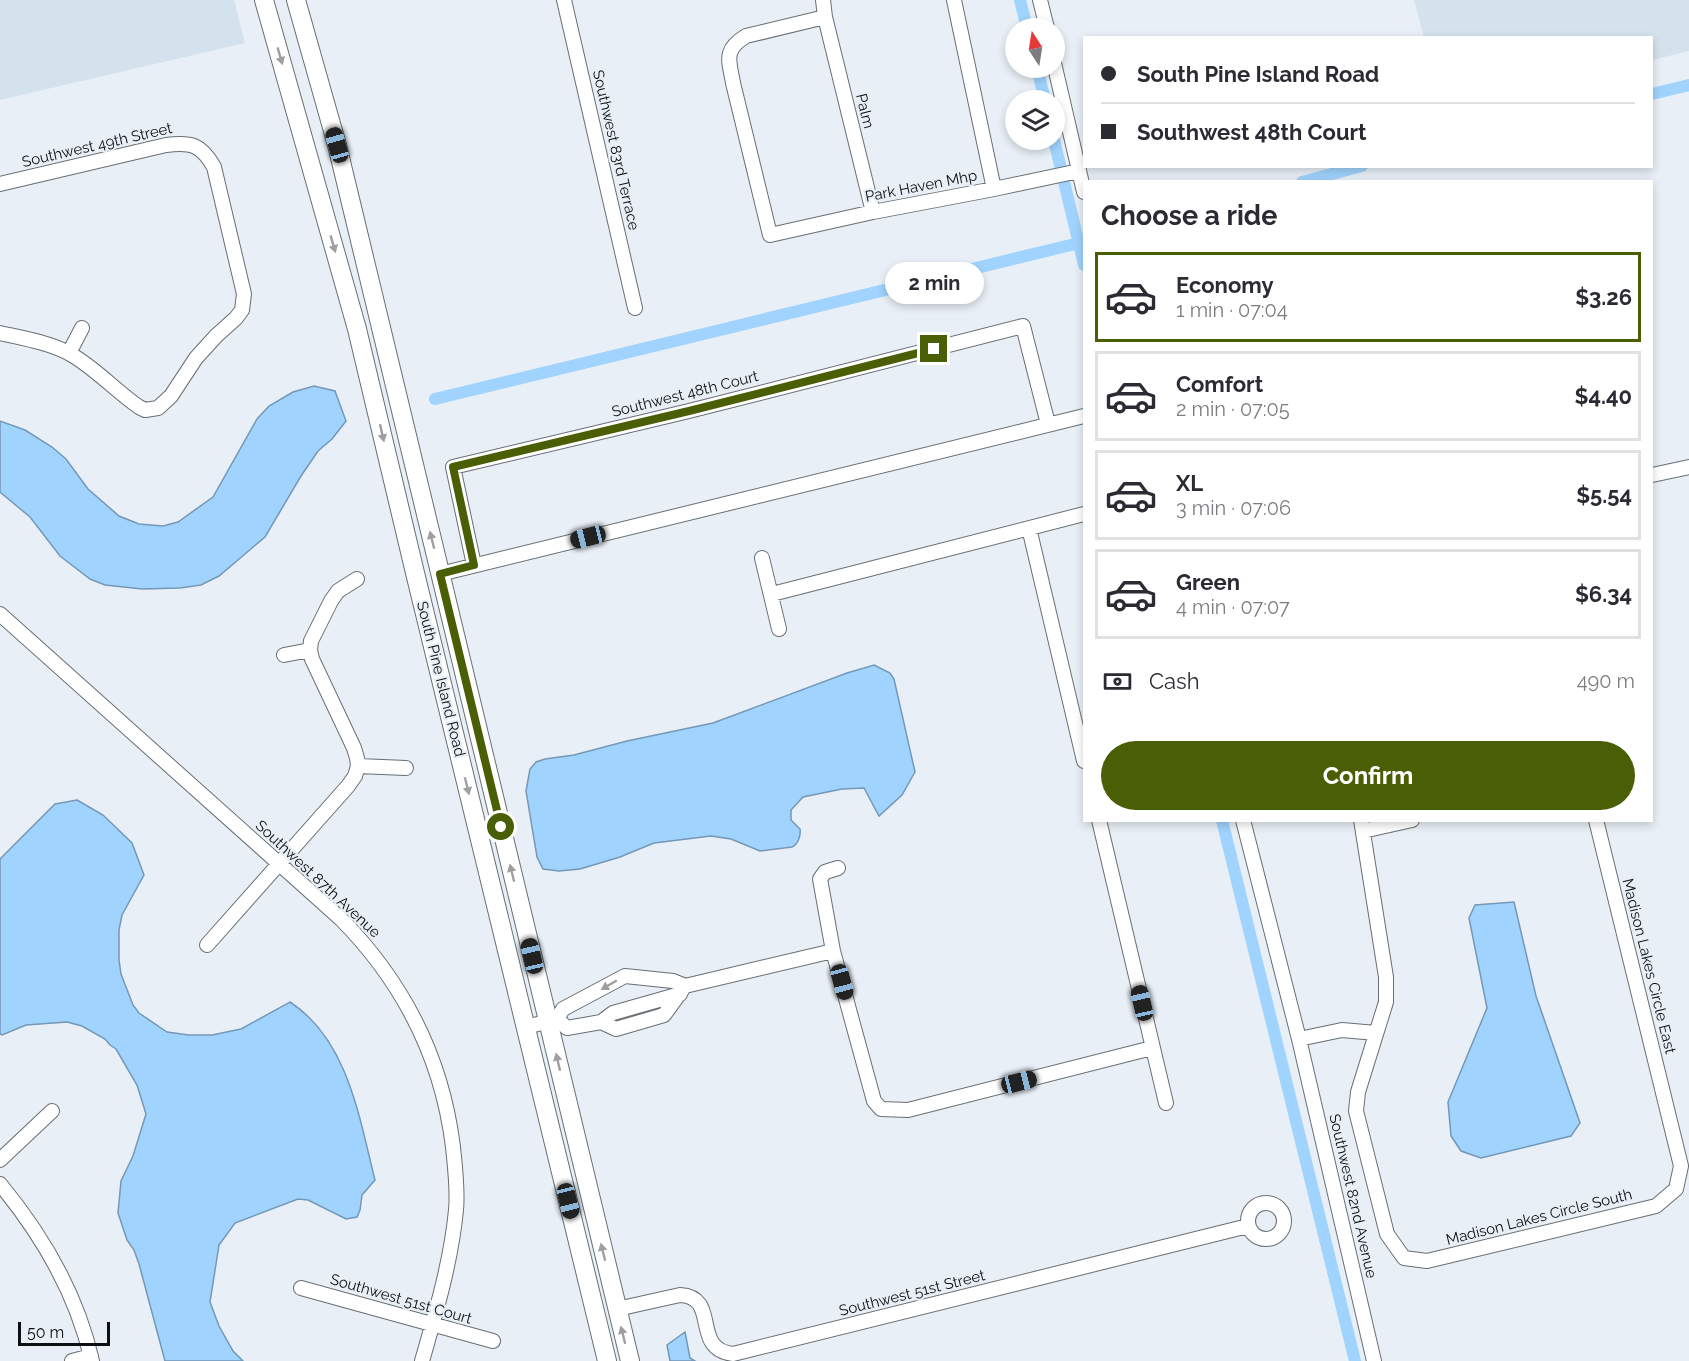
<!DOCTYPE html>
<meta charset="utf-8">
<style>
:root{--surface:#fff;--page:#f7f7f7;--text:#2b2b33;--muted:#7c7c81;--line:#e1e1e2;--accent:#4a5e05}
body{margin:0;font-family:Raleway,sans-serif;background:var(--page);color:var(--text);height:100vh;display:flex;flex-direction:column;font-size:22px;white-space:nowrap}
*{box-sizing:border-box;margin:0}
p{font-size:20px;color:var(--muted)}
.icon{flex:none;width:33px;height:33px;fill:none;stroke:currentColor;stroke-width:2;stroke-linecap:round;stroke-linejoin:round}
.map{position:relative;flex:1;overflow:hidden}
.sheet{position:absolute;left:1083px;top:180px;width:570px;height:642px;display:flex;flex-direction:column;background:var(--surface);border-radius:0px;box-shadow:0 3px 9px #0003}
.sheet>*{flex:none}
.top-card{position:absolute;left:1083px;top:36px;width:570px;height:132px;border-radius:0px;box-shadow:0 3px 9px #0003;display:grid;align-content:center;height:132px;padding:0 18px;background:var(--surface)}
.needle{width:39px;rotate:348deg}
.fabs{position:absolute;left:1005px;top:18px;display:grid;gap:12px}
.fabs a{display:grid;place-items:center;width:60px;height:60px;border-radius:50%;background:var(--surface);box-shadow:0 3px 9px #0003;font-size:30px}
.scale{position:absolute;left:18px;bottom:15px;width:92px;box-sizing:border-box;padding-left:6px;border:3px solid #0d1012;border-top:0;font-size:16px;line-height:21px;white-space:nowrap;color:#0d1012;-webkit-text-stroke:4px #e8eff6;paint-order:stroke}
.end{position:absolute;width:27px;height:27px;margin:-14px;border:8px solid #4a5e05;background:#fff;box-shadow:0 0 0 3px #fff}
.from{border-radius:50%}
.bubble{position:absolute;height:42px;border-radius:21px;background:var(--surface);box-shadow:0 3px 9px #0003;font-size:20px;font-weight:700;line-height:42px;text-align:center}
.car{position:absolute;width:18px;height:36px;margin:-18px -9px;border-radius:8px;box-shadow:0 0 4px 2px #0007;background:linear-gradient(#222 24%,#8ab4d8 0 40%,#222 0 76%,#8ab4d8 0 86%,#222 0)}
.top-card b{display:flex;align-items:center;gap:21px;height:57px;font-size:22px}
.top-card b+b{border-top:2px solid var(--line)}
.top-card i{width:15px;height:15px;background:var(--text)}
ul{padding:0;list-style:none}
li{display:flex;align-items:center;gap:18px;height:90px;margin:0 12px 9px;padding:0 6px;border:3px solid var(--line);border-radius:0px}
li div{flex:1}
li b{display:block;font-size:22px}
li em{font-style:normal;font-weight:700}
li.current{border-color:var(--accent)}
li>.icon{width:54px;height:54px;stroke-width:1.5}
h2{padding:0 18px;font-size:27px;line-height:72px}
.pay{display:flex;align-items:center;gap:15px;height:66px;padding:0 18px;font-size:22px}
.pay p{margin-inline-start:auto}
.primary-button{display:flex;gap:12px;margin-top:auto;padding:12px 18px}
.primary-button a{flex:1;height:69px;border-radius:36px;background:var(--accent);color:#fff;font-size:24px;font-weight:700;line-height:69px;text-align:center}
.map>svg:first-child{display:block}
.built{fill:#d4e2ee}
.water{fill:#a0d3fd;stroke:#7498b6;stroke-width:1.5}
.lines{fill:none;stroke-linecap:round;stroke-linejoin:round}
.canal{stroke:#a0d3fd;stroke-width:12}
.minor-casing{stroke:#686f74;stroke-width:16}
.major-casing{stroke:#686f74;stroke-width:20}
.minor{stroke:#fff;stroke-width:14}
.major{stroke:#fff;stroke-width:18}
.oneway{fill:#9e9fa0}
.route{stroke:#4a5e05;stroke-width:8}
.labels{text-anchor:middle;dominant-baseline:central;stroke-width:4.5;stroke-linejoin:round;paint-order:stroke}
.street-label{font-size:15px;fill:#0d1012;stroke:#e8eff6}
</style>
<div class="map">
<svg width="1689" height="1361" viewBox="0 0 1689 1361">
<rect width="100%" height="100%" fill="#e8eff6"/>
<path class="built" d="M0,0h234l11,43 -245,57z
M1414,0h275v51l-37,9v-22l-228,-1z"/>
<path class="water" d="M314,386l21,5 11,30 -14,18 -14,12 -17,25 -36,61 -46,39 -18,9 -21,3 -38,1 -37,-4 -15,-6 -30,-23 -30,-39 -30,-25v-71l25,9 27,17 14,12 22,30 31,27 20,8 24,2 15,-4 35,-25 44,-78 12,-13 24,-14z
M874,665l16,8 4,6 21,93 -13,23 -23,21 -15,-28 -22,1 -39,8 -12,13v10l9,9c1,7 -2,15 -8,18l-32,4 -29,-12 -20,-3 -57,7 -34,14 -40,12 -21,2 -16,-2 -6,-12 -11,-66 4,-22 6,-7 9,-3 29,-4 53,-14 86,-18 134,-50z
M77,800l26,15 29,28 12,32 -22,40 -3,15v30l2,14 12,31 6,8 28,19 22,3h23l29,-6 49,-27c58,38 69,115 85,178l-13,15 -2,15 -3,7 -11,2 -38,-19 -10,-1 -63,24 -16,22 -9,57 9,24 14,25 10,10h-78l-26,-97 -5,-14 -7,-10 -9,-27 3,-32 12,-25 13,-42 -9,-29 -21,-36 -6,-4 -5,-6 -23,-13 -15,-4 -41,3 -24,10 -2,-1v-175l55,-55z
M1514,902l22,94 44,127 -9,13 -90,22 -20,-7 -10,-15 -3,-34 39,-94 -18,-90 6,-13z
M685,1332l5,26 5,3h-25l-3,-16z"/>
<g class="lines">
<path class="canal" d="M1020,0l7,28
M1037,68l8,32
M1652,94l37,-9
M1054,140l30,125
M1302,182l60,-16
M435,399l644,-156
M1222,820l133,541"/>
<defs>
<path id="minor" d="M564,0l71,308
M823,0l2,17 48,195
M954,0l40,189
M1040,0l7,28
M825,17l-79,19c-23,14 -17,24 -13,47l37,152 103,-23 121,-23 85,-18
M1054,63l30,129
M0,184l166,-39c25,-3 35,-1 48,22l30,127 -2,16 -6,8 -20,18 -20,22 -25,38 -13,12 -13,2 -6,-3c-23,-16 -43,-38 -67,-52 -20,-12 -50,-17 -72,-22
M69,353l13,-25
M1652,475l37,-8
M1029,528l55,233
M762,558l17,71
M474,565l-21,-98 236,-56 334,-85 25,98
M440,574l644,-158
M772,594l312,-80
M0,614l341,305c63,64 101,138 112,228 2,20 5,43 3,63 -5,52 -20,102 -34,151
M284,655l26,-5
M358,766l48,2
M1099,820l67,283
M1243,820l56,219 75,322
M1361,820l25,157v25l-28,90 -2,19 31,123 17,24 23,3 229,-55 20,-17 5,-23 -85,-346
M1363,831l49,-11
M838,868l-13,4 -5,7 13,72 41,150 7,8 27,1 244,-62
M207,945l141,-159 7,-10 3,-10 -1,-8 -3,-10 -42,-89 -2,-9 1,-9 20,-40 7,-10 19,-12
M557,1019l10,9 34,-6 15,7 48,-14 21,-29
M601,1022l12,-9 67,-19
M526,1027l31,-8 6,-10 62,-33 48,5 12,5 148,-35
M1299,1039l43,-9 34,3
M0,1160l52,-49
M0,1184c43,52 77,110 92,177
M1248 1221a18 18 0 1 1 36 0a18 18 0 1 1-36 0Z
M301,1288l192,53
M617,1309l63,-14c41,2 10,54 53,59l515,-128
M72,1361l19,-5"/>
<path id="major" d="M264,0l93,329 59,248 191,784
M296,0l41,145 293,1216"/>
</defs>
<use href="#minor" class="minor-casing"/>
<use href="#major" class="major-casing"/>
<use href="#minor" class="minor"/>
<use href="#major" class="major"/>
</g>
<defs><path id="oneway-solid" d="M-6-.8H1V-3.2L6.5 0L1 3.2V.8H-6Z" transform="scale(1.5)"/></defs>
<g class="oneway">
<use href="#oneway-solid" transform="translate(280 56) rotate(74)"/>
<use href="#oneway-solid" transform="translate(333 244) rotate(74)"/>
<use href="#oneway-solid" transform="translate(382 433) rotate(77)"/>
<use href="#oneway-solid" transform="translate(432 540) rotate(-104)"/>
<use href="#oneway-solid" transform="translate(467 786) rotate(76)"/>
<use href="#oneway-solid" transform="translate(512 873) rotate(-104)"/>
<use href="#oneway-solid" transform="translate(609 985) rotate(150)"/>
<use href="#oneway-solid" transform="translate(558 1062) rotate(-103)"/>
<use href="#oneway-solid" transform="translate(603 1252) rotate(-104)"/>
<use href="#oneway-solid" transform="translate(623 1335) rotate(-104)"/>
</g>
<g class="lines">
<path class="route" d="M501,827l-61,-253 34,-9 -21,-98 236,-56 245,-62"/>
</g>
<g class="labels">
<g class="street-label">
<text transform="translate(865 111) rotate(76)">Palm</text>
<text transform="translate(97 145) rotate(-13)">Southwest 49th Street</text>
<text transform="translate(616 150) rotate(77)">Southwest 83rd Terrace</text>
<text transform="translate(921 186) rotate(-11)">Park Haven Mhp</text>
<text transform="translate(685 394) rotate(-14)">Southwest 48th Court</text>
<text transform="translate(441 679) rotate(76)">South Pine Island Road</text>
<text transform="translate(318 879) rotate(43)">Southwest 87th Avenue</text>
<text transform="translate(1649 966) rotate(76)">Madison Lakes Circle East</text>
<text transform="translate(1353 1196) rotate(77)">Southwest 82nd Avenue</text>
<text transform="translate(1539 1217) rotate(-14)">Madison Lakes Circle South</text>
<text transform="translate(912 1293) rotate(-14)">Southwest 51st Street</text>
<text transform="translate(401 1299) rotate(16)">Southwest 51st Court</text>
</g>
</g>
</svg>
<div class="fabs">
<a><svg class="needle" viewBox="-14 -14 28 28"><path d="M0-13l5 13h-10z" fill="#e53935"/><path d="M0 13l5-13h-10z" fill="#7c7c81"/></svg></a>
<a><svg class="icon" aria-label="layers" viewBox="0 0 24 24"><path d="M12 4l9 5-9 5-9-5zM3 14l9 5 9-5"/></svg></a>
</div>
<div class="scale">50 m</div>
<i class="end from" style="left:501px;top:827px"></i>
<i class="end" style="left:934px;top:349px"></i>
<div class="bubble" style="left:885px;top:262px;width:99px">2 min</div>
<i class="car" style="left:337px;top:145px;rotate:344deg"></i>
<i class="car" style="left:588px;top:537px;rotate:256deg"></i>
<i class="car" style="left:532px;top:956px;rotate:347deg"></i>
<i class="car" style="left:842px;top:982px;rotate:165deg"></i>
<i class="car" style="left:1142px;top:1003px;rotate:347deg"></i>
<i class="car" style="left:1019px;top:1082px;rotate:76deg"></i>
<i class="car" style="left:568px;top:1201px;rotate:166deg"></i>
<div class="top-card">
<b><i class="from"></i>South Pine Island Road</b>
<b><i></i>Southwest 48th Court</b>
</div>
<section class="sheet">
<h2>Choose a ride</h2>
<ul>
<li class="current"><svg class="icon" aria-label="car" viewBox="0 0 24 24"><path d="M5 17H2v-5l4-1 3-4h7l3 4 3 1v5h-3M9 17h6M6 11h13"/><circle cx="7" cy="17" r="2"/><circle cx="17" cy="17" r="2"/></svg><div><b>Economy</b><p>1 min · 07:04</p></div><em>$3.26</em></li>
<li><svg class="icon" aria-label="car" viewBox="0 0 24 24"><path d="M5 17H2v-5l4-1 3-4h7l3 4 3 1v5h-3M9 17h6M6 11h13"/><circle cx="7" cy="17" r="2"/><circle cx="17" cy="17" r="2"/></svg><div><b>Comfort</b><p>2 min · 07:05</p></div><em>$4.40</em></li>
<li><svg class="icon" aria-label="car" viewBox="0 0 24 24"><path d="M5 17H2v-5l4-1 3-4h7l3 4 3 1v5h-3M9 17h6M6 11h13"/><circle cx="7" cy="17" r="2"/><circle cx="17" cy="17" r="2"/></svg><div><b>XL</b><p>3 min · 07:06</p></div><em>$5.54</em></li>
<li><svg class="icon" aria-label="car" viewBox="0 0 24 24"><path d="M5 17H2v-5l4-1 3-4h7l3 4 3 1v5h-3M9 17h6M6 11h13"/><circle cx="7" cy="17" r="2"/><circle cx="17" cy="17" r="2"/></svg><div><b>Green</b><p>4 min · 07:07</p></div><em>$6.34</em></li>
</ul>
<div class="pay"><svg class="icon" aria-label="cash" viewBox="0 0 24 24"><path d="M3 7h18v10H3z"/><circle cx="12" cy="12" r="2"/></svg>Cash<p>490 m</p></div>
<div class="primary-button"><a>Confirm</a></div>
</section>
</div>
